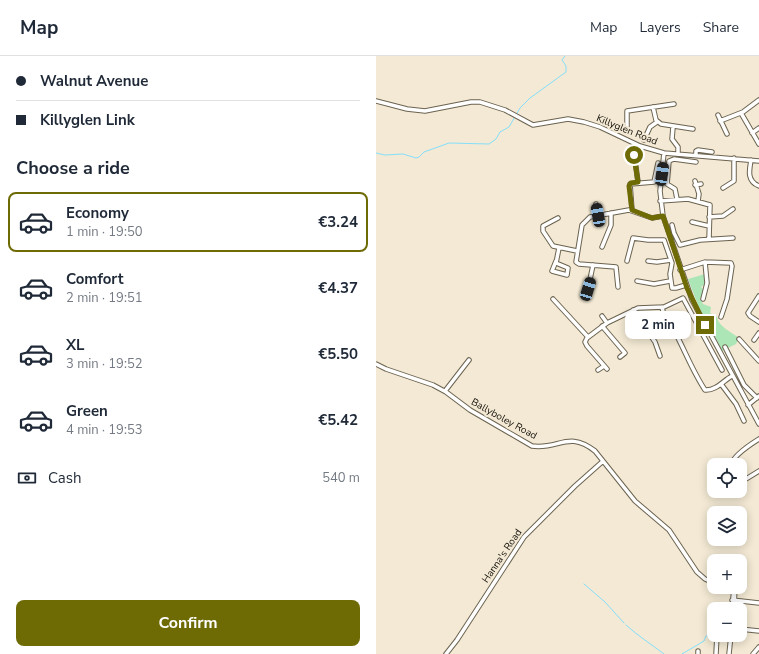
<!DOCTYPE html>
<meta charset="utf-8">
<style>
:root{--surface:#fff;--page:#f2f2f3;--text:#1f2937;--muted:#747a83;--line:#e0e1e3;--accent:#6e6a04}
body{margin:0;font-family:"Nunito Sans",sans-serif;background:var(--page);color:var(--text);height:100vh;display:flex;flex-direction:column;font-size:15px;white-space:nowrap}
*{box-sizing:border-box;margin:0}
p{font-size:13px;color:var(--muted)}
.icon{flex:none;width:22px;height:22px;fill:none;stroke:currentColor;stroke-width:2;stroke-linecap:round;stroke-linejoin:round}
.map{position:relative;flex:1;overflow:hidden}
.side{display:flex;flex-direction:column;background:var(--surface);width:376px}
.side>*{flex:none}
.guide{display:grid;align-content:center;height:88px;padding:0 16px;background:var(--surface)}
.buttons{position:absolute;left:331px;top:402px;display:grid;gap:8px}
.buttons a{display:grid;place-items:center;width:40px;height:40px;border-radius:8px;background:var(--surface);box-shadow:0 2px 10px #0003;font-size:20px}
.end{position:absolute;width:18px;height:18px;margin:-9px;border:5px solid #6e6a04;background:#fff;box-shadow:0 0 0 2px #fff}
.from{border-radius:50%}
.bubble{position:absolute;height:28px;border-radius:8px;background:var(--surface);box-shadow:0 2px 10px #0003;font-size:13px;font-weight:700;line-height:28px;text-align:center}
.car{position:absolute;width:12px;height:24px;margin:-12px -6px;border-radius:5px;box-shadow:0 0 3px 1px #0007;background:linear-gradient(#222 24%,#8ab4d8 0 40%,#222 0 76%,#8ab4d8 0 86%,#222 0)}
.guide b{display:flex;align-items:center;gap:14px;height:38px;font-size:15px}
.guide b+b{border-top:1px solid var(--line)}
.guide i{width:10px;height:10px;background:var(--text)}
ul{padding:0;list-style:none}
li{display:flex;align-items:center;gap:12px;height:60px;margin:0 8px 6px;padding:0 8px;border:2px solid transparent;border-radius:8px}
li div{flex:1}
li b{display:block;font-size:15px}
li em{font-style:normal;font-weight:700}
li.on{border-color:var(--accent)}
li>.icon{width:36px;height:36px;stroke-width:1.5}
h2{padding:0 16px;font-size:18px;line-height:48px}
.pay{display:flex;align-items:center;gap:10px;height:44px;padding:0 16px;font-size:15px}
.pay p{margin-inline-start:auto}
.button{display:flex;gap:8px;margin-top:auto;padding:8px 16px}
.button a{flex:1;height:46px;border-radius:8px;background:var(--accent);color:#fff;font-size:16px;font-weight:700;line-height:46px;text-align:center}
header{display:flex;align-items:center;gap:24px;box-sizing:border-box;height:56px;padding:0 20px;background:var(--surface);border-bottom:1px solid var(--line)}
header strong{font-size:19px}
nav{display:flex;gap:22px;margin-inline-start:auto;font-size:14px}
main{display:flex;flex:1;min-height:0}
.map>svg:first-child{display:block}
.green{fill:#ace5b6}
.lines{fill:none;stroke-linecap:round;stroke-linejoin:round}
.stream{stroke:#85dffb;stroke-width:1}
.minor-casing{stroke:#6b6350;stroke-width:5.5}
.minor{stroke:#fff;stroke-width:3.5}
.route{stroke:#6e6a04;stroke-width:5}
.labels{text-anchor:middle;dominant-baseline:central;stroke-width:4;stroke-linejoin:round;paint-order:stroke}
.street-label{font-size:10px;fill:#15110a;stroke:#f3e9d4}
</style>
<header>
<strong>Map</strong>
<nav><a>Map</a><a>Layers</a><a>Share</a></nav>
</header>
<main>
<section class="side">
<div class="guide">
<b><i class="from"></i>Walnut Avenue</b>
<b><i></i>Killyglen Link</b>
</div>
<h2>Choose a ride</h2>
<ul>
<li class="on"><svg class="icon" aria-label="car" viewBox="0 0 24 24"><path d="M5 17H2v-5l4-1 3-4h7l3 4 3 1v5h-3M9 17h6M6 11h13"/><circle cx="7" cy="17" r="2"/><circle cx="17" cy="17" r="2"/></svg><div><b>Economy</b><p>1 min · 19:50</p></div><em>€3.24</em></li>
<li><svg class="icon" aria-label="car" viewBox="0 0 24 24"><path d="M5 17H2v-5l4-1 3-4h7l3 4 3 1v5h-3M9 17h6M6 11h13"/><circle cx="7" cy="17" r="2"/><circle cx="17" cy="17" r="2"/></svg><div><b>Comfort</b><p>2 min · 19:51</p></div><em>€4.37</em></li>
<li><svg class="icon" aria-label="car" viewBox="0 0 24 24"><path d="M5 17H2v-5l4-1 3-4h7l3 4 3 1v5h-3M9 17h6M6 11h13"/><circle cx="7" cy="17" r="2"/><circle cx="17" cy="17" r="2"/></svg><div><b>XL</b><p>3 min · 19:52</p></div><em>€5.50</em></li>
<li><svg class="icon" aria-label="car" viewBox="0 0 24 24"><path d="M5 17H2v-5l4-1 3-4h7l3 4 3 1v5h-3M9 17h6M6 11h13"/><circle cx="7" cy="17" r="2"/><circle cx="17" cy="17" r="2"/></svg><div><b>Green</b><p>4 min · 19:53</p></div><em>€5.42</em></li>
</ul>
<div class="pay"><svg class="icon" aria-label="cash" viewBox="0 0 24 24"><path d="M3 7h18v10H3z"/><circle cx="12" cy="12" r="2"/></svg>Cash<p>540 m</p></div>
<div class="button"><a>Confirm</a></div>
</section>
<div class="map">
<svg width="383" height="598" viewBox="0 0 383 598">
<rect width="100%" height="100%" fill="#f3e9d4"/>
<path class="green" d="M329,218v10l-4,3 3,3 -2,7 -2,1 3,6 8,3 -1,6 7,4c1,9 14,15 22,21l-3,6 -8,4 -4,-1 -1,5 -25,-47 -10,-26z"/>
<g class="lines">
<path class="stream" d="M0,97l9,2 18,-1 13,4 3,-1 5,-5 25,-9 40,1 7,-5 4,-7 9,-5 11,-19 10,-10 36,-26v-6l-4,-6 3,-4
M208,528l21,18 19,21
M250,569c12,11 25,19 38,29
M306,598l22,-13 2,-5h5"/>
<defs>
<path id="minor" d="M0,45l31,8 18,2 46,-9h9l25,8 28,15 35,-6 16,3 16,5 40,19 24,7 95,8
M277,51l3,13 5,4 32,5
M365,57l18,31
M342,59l9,19
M344,65l23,-9 16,-12
M251,71v-16l47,-7
M297,71l-1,12 6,8v7
M376,77l7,-5
M268,84l6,-13 7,-5
M258,97l4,29
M288,97l-4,38 3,25 29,84 67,124
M320,99v-4l2,-1 14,2
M375,104c-2,11 -4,21 8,26
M319,125l4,13 -1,7
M319,129l6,-1
M347,132l11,-7v-23
M301,143l-2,-10 -8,-5 2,-23 5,-2 22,3
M284,145l28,-2 22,6 -1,34
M220,148l2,11
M256,154l-2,-26 24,-2 4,-19
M333,161l14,-1 10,-7
M182,162l-15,8v5l10,15 24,5
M316,166l17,4
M296,169l2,8 6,12 20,-5 33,-2
M226,191l9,-22v-12
M180,205l-4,10 15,4 1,-7 -12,-5 3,-15
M251,205l6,-23 15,2h16l8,23 -2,11 2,14h4l10,-3
M272,205l9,1 14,-2
M304,214l25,-8 26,1 1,3 -5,33 -6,18
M261,225l17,3 16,-3
M242,231l-2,-20 -37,-3 -3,-2 6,-37 8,-8 39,-7 23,8 11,-2
M212,233l5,-24
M383,240l-11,17 2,3 9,6
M177,243l35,38
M327,243l4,-16 -2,-21
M286,251c1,10 9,17 13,25 10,19 18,40 30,58 11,1 19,-10 27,-14
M257,254l22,32 5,14
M226,260l5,7
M226,270l23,27 -5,4
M363,283l20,22
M378,284l5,-7
M349,291l19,38 13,13
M0,308l10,5 47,16 13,7 24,18 62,36c27,4 36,-16 63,5l40,50 34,29 28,42 8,7 9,4
M231,313l-20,-23 -2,-4 2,-4 20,-15 31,-15 26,-1 19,-9 39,72
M222,314l6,-4
M345,328l15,20 8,17
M69,335l24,-31
M372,349l11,-9
M355,409c2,-9 20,-21 28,-26
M364,419l6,4 13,-8
M356,544l27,3
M341,552l5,1
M356,553l2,-22
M358,553l1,-22
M364,573l19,2
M70,598l11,-14 67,-103 51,-51 27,-24
M322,598v-3
M340,598l1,-19
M353,598l2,-19
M377,598l6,-7"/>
</defs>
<use href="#minor" class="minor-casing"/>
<use href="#minor" class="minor"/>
</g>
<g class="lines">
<path class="route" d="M258,99l4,27 -7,1 -2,3 3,24 20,8 11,-2 24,72 18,37"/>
</g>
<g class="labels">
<g class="street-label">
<text transform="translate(251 74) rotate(22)">Killyglen Road</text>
<text transform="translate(128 363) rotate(29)">Ballyboley Road</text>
<text transform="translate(126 500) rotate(-56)">Hanna's Road</text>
</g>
</g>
</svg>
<div class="buttons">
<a><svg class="icon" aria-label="locate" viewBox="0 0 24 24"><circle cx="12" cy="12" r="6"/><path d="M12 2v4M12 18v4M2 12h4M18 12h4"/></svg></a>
<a><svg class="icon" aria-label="layers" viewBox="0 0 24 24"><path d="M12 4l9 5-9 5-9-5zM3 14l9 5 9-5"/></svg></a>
<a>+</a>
<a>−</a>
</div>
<i class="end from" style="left:258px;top:99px"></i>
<i class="end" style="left:329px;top:269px"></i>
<div class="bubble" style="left:249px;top:255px;width:66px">2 min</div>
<i class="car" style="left:286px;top:118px;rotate:8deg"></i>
<i class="car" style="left:222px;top:159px;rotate:350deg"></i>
<i class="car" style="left:212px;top:233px;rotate:17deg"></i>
</div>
</main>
